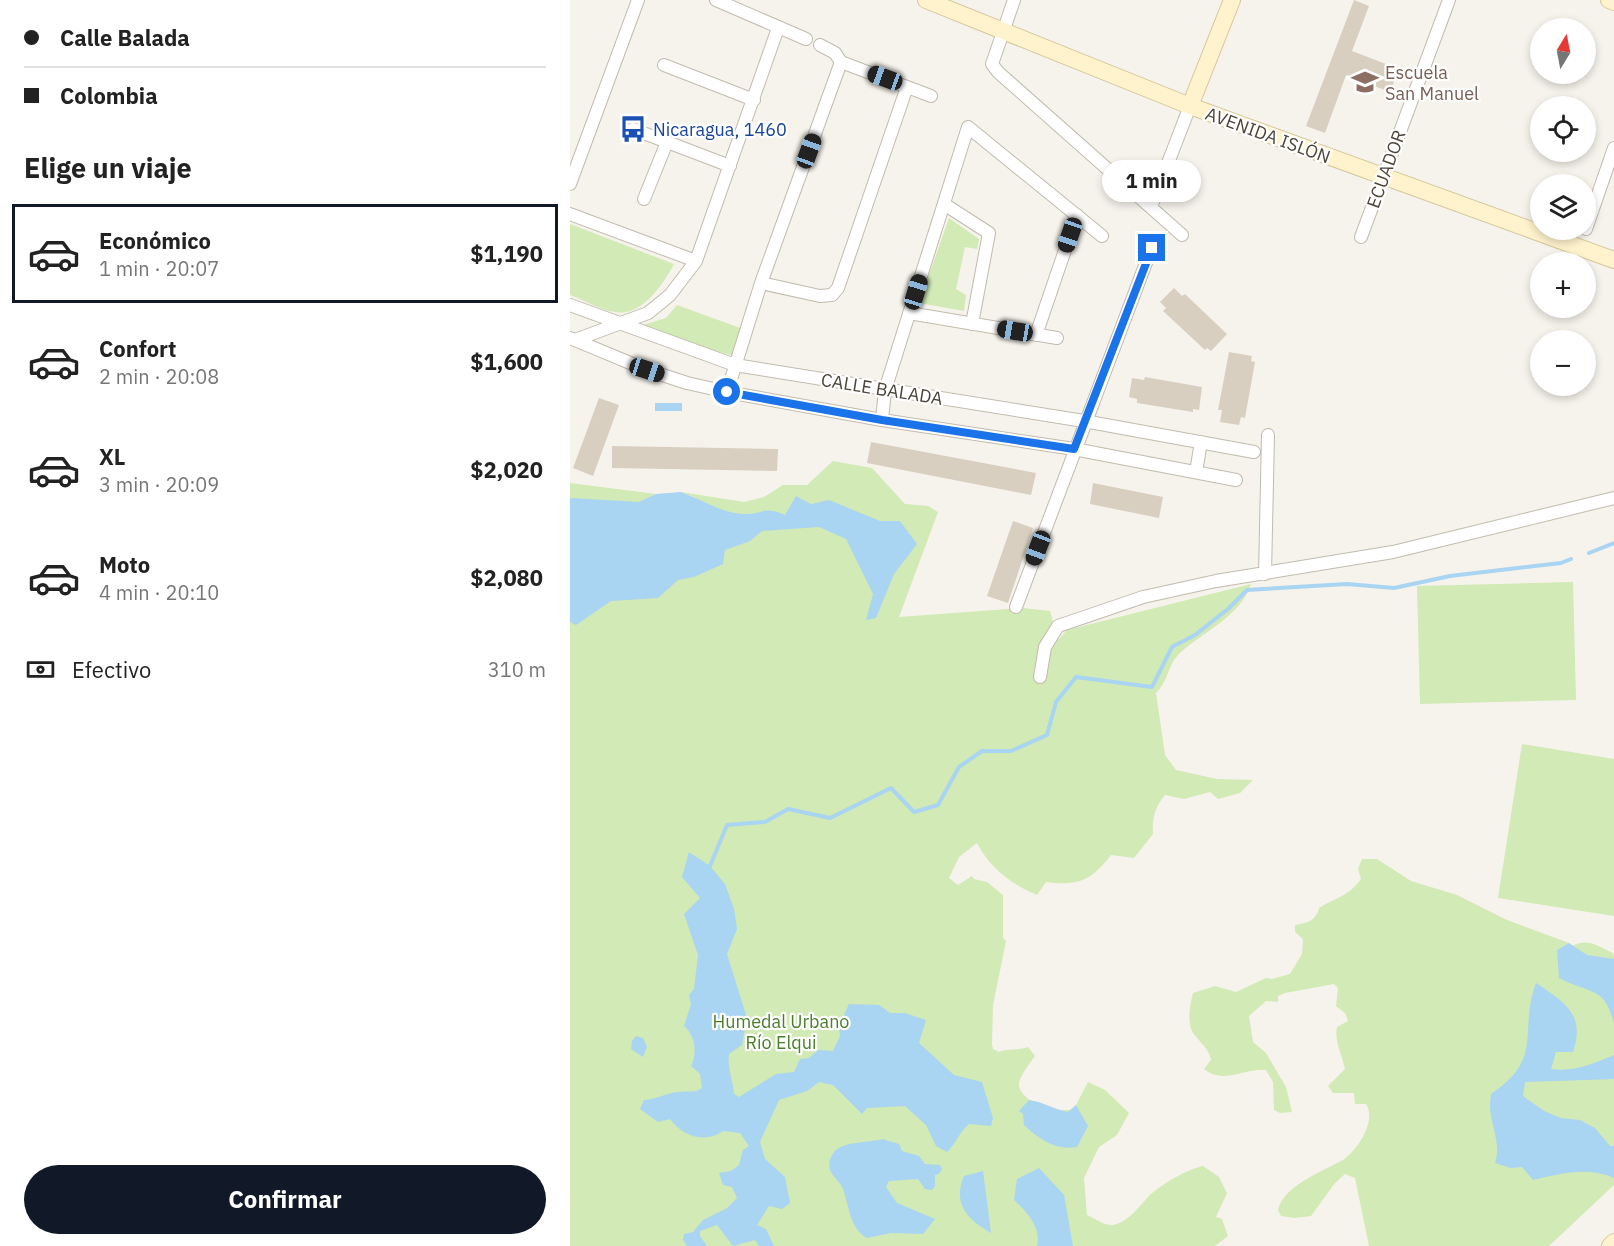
<!DOCTYPE html>
<html lang="es">
<meta charset="utf-8">
<style>
:root{--surface:#fff;--page:#f6f6f6;--text:#222;--muted:#767676;--line:#e0e0e0;--accent:#111827}
body{margin:0;font-family:"IBM Plex Sans",sans-serif;background:var(--page);color:var(--text);height:100vh;display:flex;flex-direction:column;font-size:22px;white-space:nowrap}
*{box-sizing:border-box;margin:0}
p{font-size:20px;color:var(--muted)}
.icon{flex:none;width:33px;height:33px;fill:none;stroke:currentColor;stroke-width:2;stroke-linecap:round;stroke-linejoin:round}
.map{position:relative;flex:1;overflow:hidden}
.side{display:flex;flex-direction:column;background:var(--surface);width:570px}
.side>*{flex:none}
.banner{display:grid;align-content:center;height:132px;padding:0 24px;background:var(--surface)}
.needle{width:39px;rotate:10deg}
.tools{position:absolute;left:960px;top:18px;display:grid;gap:12px}
.tools a{display:grid;place-items:center;width:66px;height:66px;border-radius:50%;background:var(--surface);box-shadow:0 3px 9px #0003;font-size:30px}
.end{position:absolute;width:27px;height:27px;margin:-14px;border:8px solid #1a73e8;background:#fff;box-shadow:0 0 0 3px #fff}
.from{border-radius:50%}
.bubble{position:absolute;height:42px;border-radius:21px;background:var(--surface);box-shadow:0 3px 9px #0003;font-size:20px;font-weight:700;line-height:42px;text-align:center}
.car{position:absolute;width:18px;height:36px;margin:-18px -9px;border-radius:8px;box-shadow:0 0 4px 2px #0007;background:linear-gradient(#222 24%,#8ab4d8 0 40%,#222 0 76%,#8ab4d8 0 86%,#222 0)}
.banner b{display:flex;align-items:center;gap:21px;height:57px;font-size:22px}
.banner b+b{border-top:2px solid var(--line)}
.banner i{width:15px;height:15px;background:var(--text)}
ul{padding:0;list-style:none}
li{display:flex;align-items:center;gap:18px;height:99px;margin:0 12px 9px;padding:0 12px;border:3px solid transparent;border-radius:0px}
li div{flex:1}
li b{display:block;font-size:22px}
li em{font-style:normal;font-weight:700}
li.active{border-color:var(--accent)}
li>.icon{width:54px;height:54px;stroke-width:1.5}
h2{padding:0 24px;font-size:27px;line-height:72px}
.pay{display:flex;align-items:center;gap:15px;height:66px;padding:0 24px;font-size:22px}
.pay p{margin-inline-start:auto}
.button{display:flex;gap:12px;margin-top:auto;padding:12px 24px}
.button a{flex:1;height:69px;border-radius:36px;background:var(--accent);color:#fff;font-size:24px;font-weight:700;line-height:69px;text-align:center}
main{display:flex;flex:1;min-height:0}
.map>svg:first-child{display:block}
.green{fill:#d2eab5}
.water{fill:#a9d4f2}
.lines{fill:none;stroke-linecap:round;stroke-linejoin:round}
.stream{stroke:#a9d4f2;stroke-width:4}
.building{fill:#d8cfc1}
.street-casing{stroke:#c2bbae;stroke-width:14}
.secondary-casing{stroke:#d6c79b;stroke-width:18}
.street{stroke:#fff;stroke-width:12}
.secondary{stroke:#fff3cd;stroke-width:16}
.route{stroke:#1a73e8;stroke-width:8}
.labels{text-anchor:middle;dominant-baseline:central;stroke-width:4.5;stroke-linejoin:round;paint-order:stroke}
.education-label{font-size:18px;fill:#785e54;stroke:#fff;text-anchor:start}
.transit-label{font-size:18px;fill:#164399;stroke:#fff;text-anchor:start}
.street-label{font-size:18px;fill:#4b4439;stroke:#fff}
.park-label{font-size:18px;fill:#4a7f2a;stroke:#fff}
</style>
<main>
<section class="side">
<div class="banner">
<b><i class="from"></i>Calle Balada</b>
<b><i></i>Colombia</b>
</div>
<h2>Elige un viaje</h2>
<ul>
<li class="active"><svg class="icon" aria-label="car" viewBox="0 0 24 24"><path d="M5 17H2v-5l4-1 3-4h7l3 4 3 1v5h-3M9 17h6M6 11h13"/><circle cx="7" cy="17" r="2"/><circle cx="17" cy="17" r="2"/></svg><div><b>Económico</b><p>1 min · 20:07</p></div><em>$1,190</em></li>
<li><svg class="icon" aria-label="car" viewBox="0 0 24 24"><path d="M5 17H2v-5l4-1 3-4h7l3 4 3 1v5h-3M9 17h6M6 11h13"/><circle cx="7" cy="17" r="2"/><circle cx="17" cy="17" r="2"/></svg><div><b>Confort</b><p>2 min · 20:08</p></div><em>$1,600</em></li>
<li><svg class="icon" aria-label="car" viewBox="0 0 24 24"><path d="M5 17H2v-5l4-1 3-4h7l3 4 3 1v5h-3M9 17h6M6 11h13"/><circle cx="7" cy="17" r="2"/><circle cx="17" cy="17" r="2"/></svg><div><b>XL</b><p>3 min · 20:09</p></div><em>$2,020</em></li>
<li><svg class="icon" aria-label="car" viewBox="0 0 24 24"><path d="M5 17H2v-5l4-1 3-4h7l3 4 3 1v5h-3M9 17h6M6 11h13"/><circle cx="7" cy="17" r="2"/><circle cx="17" cy="17" r="2"/></svg><div><b>Moto</b><p>4 min · 20:10</p></div><em>$2,080</em></li>
</ul>
<div class="pay"><svg class="icon" aria-label="cash" viewBox="0 0 24 24"><path d="M3 7h18v10H3z"/><circle cx="12" cy="12" r="2"/></svg>Efectivo<p>310 m</p></div>
<div class="button"><a>Confirmar</a></div>
</section>
<div class="map">
<svg width="1044" height="1246" viewBox="0 0 1044 1246">
<rect width="100%" height="100%" fill="#f6f3ec"/>
<path class="green" d="M379,218l30,21 -2,10 -12,-2 -9,42 10,6 -2,16 -45,-8z
M0,224l104,40c-10,19 -32,53 -59,48 -15,-2 -31,-12 -45,-17z
M107,305l66,24 -9,27 -43,-12 -48,-19 23,-7z
M263,461l39,7 33,36 23,2 10,6 -39,105 124,-9 27,3 8,29 9,-10 184,-46c-10,32 -47,47 -71,69 -12,11 -12,29 -24,40l9,62 11,15 41,9 36,1 -13,13 -22,6 -8,-7 -26,7 -19,-4c-10,12 -13,23 -12,39l-19,24 -23,-3c-20,26 -33,31 -65,27l-9,13c-26,-11 -47,-27 -60,-52l-18,14 -10,21 9,7 14,-9 2,3 13,3 16,13v43l3,3 -13,64 -1,39 1,5 6,3c8,-4 18,-1 29,-5l7,9c-5,7 -17,22 -16,30 3,18 44,29 58,22l-1,-3 12,-23 17,8 24,23 -12,22 -18,12 -15,31 3,37c7,3 18,11 26,10 16,-3 27,-20 37,-30 12,-11 38,-26 53,-29l16,11 8,16 -11,24 6,2 6,17 -13,10h-645v-763l86,11 -4,2 45,2 -16,-6 63,10 20,-5 19,-12h24z
M1003,582l3,118 -156,4 -3,-118z
M952,744l92,15v157l-116,-18z
M792,859h15l34,22 46,14 50,25 62,23 -12,7 1,6c24,-19 30,-16 56,-2v231l-65,61h-180l-14,-68 -10,-4 -10,9 -24,33 -17,2 -13,-2 -3,-6c5,-24 45,-39 65,-50 14,-9 34,-39 23,-56h-11l-1,-11h-21l-5,-7 17,-17c-3,-15 -11,-28 -8,-42l11,-6 -3,-8 -9,-7 2,-18 -4,-4 -49,9 -7,3v6l-12,-1 -17,15 4,26 13,11 20,34 6,25 -12,1 -6,-3 -1,-28 -7,-12c-22,-2 -42,15 -62,-1l7,-9c-2,-13 -13,-18 -19,-29 -5,-10 -2,-27 1,-38l22,-7 21,6 30,-14 6,1 18,-5 12,-20 1,-15 -8,-7v-7c12,-2 21,-4 24,-17 16,-10 30,-12 42,-29l-3,-10z"/>
<path class="water" d="M85,403h27v8h-27z
M111,492c20,7 40,21 62,22 20,1 19,-9 42,1l11,-19 15,8 18,-4 51,21h20l17,23 -23,30 -18,44 -10,2 7,-26 -27,-55 -27,-12 -57,4 -12,10 -25,9 -2,14 -29,13 -16,3 -20,18 -47,3 -35,24 -6,-3v-124l69,4 17,-8z
M119,852l21,14 15,18 9,25 3,20 -10,25 20,64 -5,27 -13,9c-2,13 4,26 5,40l5,3 37,-23 18,-2 6,-13 9,-1 9,-8 15,1 7,-15 -2,-16 5,-3 6,-13 30,1 11,8h15l21,7 -7,23 35,32 28,7 11,36 -2,8 -22,-2c-11,9 -12,19 -22,28l-11,-6 -10,-21 -21,-19 -38,2 -5,6 -29,-29 -14,-3 -12,9 -28,9 -19,42 5,17 20,18 5,26 -8,6 -13,-3 -12,19 9,4 8,17h-15l-4,-6 -22,6 -16,-21 -17,6v5l7,10h-20l-4,-6 1,-6 9,-2 10,-12 24,-12 10,-10 -5,-11 -9,-2 -4,-12 12,-2 8,-6 4,-15 6,-4 -9,-13 -17,-2c-18,13 -41,5 -53,-12l-12,3 -18,-13 4,-9c14,-1 22,-7 34,-8 10,-2 15,2 24,-4l-2,-14 -9,-8c6,-12 5,-30 -7,-40l7,-22 -2,-9 5,-6 4,-34 -14,-41 16,-16 -18,-21z
M999,943l18,12 27,4v66c-8,-40 -26,-31 -55,-47l-2,-28z
M966,983c28,19 50,31 37,69h-17l-5,17c23,3 42,-5 63,-14v24l-89,3 -2,14 21,15 17,7 19,2 15,8 15,18h4v32c-27,-12 -54,-4 -81,2l-11,-13 -12,1 -15,-5c8,-24 -9,-41 -4,-69 54,-36 27,-62 45,-111z
M66,1036l7,2 4,9 -4,10 -12,-8 1,-8z
M459,1100c15,2 24,9 39,12l8,-7 12,21 -11,21c-21,4 -38,-8 -53,-22l-1,-11 -4,-3z
M312,1139l17,5 3,7 17,5 6,8 15,1 2,4 -3,5 -4,1v11l-3,4 -7,-1 -7,-10 -29,2 -3,6 11,16 38,16 -12,15 -32,-1 -24,5c-17,-9 -18,-32 -24,-49 -3,-7 -10,-12 -13,-19 -2,-6 0,-13 4,-18 9,-11 34,-9 48,-13z
M469,1168l25,27 9,51h-36c5,-18 -11,-35 -23,-46l3,-21z
M413,1171l8,62c-23,-13 -39,-29 -27,-57z"/>
<g class="lines">
<path class="stream" d="M1019,553l25,-10
M140,866l17,-41 38,-3 23,-13 42,9 61,-30 23,24 24,-7 21,-38 23,-16h29l36,-16 9,-33 20,-25 76,10 20,-40 23,-12 33,-26 19,-19 100,-6 47,4 56,-12 111,-13 10,-4"/>
</g>
<path class="building" d="M784,0l15,6 -17,45 47,18 -9,23 -44,-17 -21,58 -19,-7z
M604,288l8,8 3,-2 42,40 -16,17 -4,-3 -2,2 -42,-39 3,-3 -6,-6z
M659,352l23,4 -1,5 4,1 -10,56 -4,-1 -2,8 -19,-3 2,-12h-4z
M575,377l57,10 -3,23 -6,-1v3l-56,-9v-4l-8,-2 3,-19 12,2z
M29,398l20,7 -26,71 -20,-8z
M301,442l165,31 -5,22 -164,-32z
M42,446l166,3 -1,22 -165,-3z
M523,483l70,14 -4,21 -69,-14z
M443,521l20,7 -25,75 -21,-7z"/>
<g class="lines">
<defs>
<path id="street" d="M146,0l90,39
M444,0l-22,64 6,8 184,163
M271,62l90,34
M94,65l90,35
M63,129l97,37
M0,184l68,-184
M74,199l23,-57
M374,204l45,29 -17,91
M581,207l39,-101
M0,214l126,47
M1016,229l28,-81
M791,237l88,-237
M191,283l59,13 12,-1 6,-7 69,-201
M0,305l165,60 349,56 170,31
M339,313l148,25
M466,335l41,-120
M0,338l77,32 40,13 40,9 155,28 192,29 162,31
M5,340l73,-27 22,-18 26,-34 82,-233
M157,392l34,-109 80,-221 -6,-9 -15,-8
M312,420l3,-30 83,-263 134,109
M626,472l5,-30
M695,574l3,-139
M446,607l136,-360
M470,677l5,-30 13,-21 85,-29 73,-16 177,-29 221,-54"/>
<path id="secondary" d="M356,0l264,106 424,154
M1039,0l5,2
M620,106l42,-106
M1040,1246l4,-4"/>
</defs>
<use href="#street" class="street-casing"/>
<use href="#secondary" class="secondary-casing"/>
<use href="#street" class="street"/>
<use href="#secondary" class="secondary"/>
</g>
<g class="lines">
<path class="route" d="M157,392l155,28 192,29 78,-201"/>
</g>
<defs>
<symbol id="school-bare" viewBox="-9 -9 18 18"><path d="M0-5L7-2L0 1L-7-2ZM-4 1L0 2.5L4 1V4Q0 6-4 4Z" fill="#8d6e63" stroke="#fff" stroke-width="2.5" paint-order="stroke"/></symbol>
<symbol id="bus-bare" viewBox="-9 -9 18 18"><path d="M-5-6H5V4H4V6H2V4H-2V6H-4V4H-5ZM-3.5-4V0h7V-4ZM-3.5 1.2v1.5H-2V1.2ZM2 1.2v1.5H3.5V1.2Z" fill="#1a4fb4" stroke="#fff" stroke-width="2.5" paint-order="stroke"/></symbol>
</defs>
<g fill-rule="evenodd">
<use href="#school-bare" x="776" y="63" width="38" height="38"/>
<use href="#bus-bare" x="44" y="110" width="38" height="38"/>
</g>
<g class="labels">
<g class="education-label">
<text x="815" y="72">Escuela<tspan x="815" dy="21">San Manuel</tspan></text>
</g>
<g class="transit-label">
<text x="83" y="129">Nicaragua, 1460</text>
</g>
<g class="street-label">
<text transform="translate(698 135) rotate(20)">AVENIDA ISLÓN</text>
<text transform="translate(816 169) rotate(-70)">ECUADOR</text>
<text transform="translate(312 389) rotate(9)">CALLE BALADA</text>
</g>
<g class="park-label">
<text x="211" y="1021">Humedal Urbano<tspan x="211" dy="21">Río Elqui</tspan></text>
</g>
</g>
</svg>
<div class="tools">
<a><svg class="needle" viewBox="-14 -14 28 28"><path d="M0-13l5 13h-10z" fill="#e53935"/><path d="M0 13l5-13h-10z" fill="#767676"/></svg></a>
<a><svg class="icon" aria-label="locate" viewBox="0 0 24 24"><circle cx="12" cy="12" r="6"/><path d="M12 2v4M12 18v4M2 12h4M18 12h4"/></svg></a>
<a><svg class="icon" aria-label="layers" viewBox="0 0 24 24"><path d="M12 4l9 5-9 5-9-5zM3 14l9 5 9-5"/></svg></a>
<a>+</a>
<a>−</a>
</div>
<i class="end from" style="left:157px;top:392px"></i>
<i class="end" style="left:582px;top:248px"></i>
<div class="bubble" style="left:532px;top:160px;width:99px">1 min</div>
<i class="car" style="left:315px;top:78px;rotate:290deg"></i>
<i class="car" style="left:239px;top:151px;rotate:20deg"></i>
<i class="car" style="left:500px;top:235px;rotate:199deg"></i>
<i class="car" style="left:346px;top:292px;rotate:17deg"></i>
<i class="car" style="left:445px;top:331px;rotate:280deg"></i>
<i class="car" style="left:77px;top:370px;rotate:108deg"></i>
<i class="car" style="left:468px;top:548px;rotate:201deg"></i>
</div>
</main>
